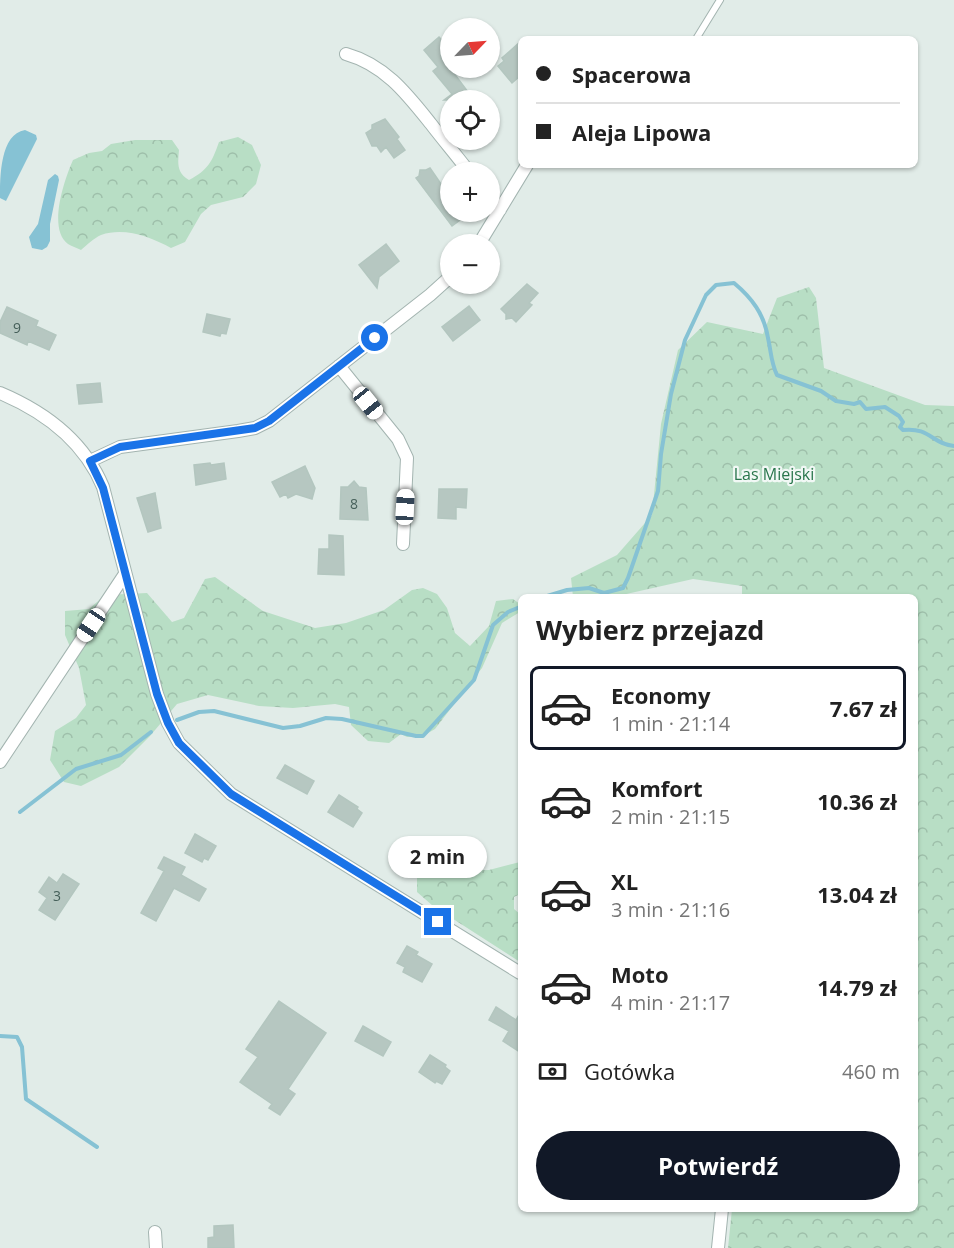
<!DOCTYPE html>
<html lang="pl">
<meta charset="utf-8">
<style>
:root{--surface:#fff;--page:#f6f6f6;--text:#222;--muted:#767676;--line:#e0e0e0;--accent:#111827}
body{margin:0;font-family:"Open Sans",sans-serif;background:var(--page);color:var(--text);height:100vh;display:flex;flex-direction:column;font-size:22px;white-space:nowrap}
*{box-sizing:border-box;margin:0}
p{font-size:20px;color:var(--muted)}
.icon{flex:none;width:33px;height:33px;fill:none;stroke:currentColor;stroke-width:2;stroke-linecap:round;stroke-linejoin:round}
.map{position:relative;flex:1;overflow:hidden}
.side{position:absolute;left:518px;top:594px;width:400px;height:618px;display:flex;flex-direction:column;background:var(--surface);border-radius:9px;box-shadow:0 2px 4px #0004}
.side>*{flex:none}
.hud{position:absolute;left:518px;top:36px;width:400px;height:132px;border-radius:9px;box-shadow:0 2px 4px #0004;display:grid;align-content:center;height:132px;padding:0 18px;background:var(--surface)}
.needle{width:39px;rotate:65deg}
.tools{position:absolute;left:440px;top:18px;display:grid;gap:12px}
.tools a{display:grid;place-items:center;width:60px;height:60px;border-radius:50%;background:var(--surface);box-shadow:0 2px 4px #0004;font-size:30px}
.end{position:absolute;width:27px;height:27px;margin:-14px;border:8px solid #1a73e8;background:#fff;box-shadow:0 0 0 3px #fff}
.from{border-radius:50%}
.bubble{position:absolute;height:42px;border-radius:21px;background:var(--surface);box-shadow:0 2px 4px #0004;font-size:20px;font-weight:700;line-height:42px;text-align:center}
.car{position:absolute;width:18px;height:36px;margin:-18px -9px;border-radius:8px;box-shadow:0 0 4px 2px #0007;background:linear-gradient(#fff 24%,#345 0 40%,#fff 0 76%,#345 0 86%,#fff 0)}
.hud b{display:flex;align-items:center;gap:21px;height:57px;font-size:22px}
.hud b+b{border-top:2px solid var(--line)}
.hud i{width:15px;height:15px;background:var(--text)}
ul{padding:0;list-style:none}
li{display:flex;align-items:center;gap:18px;height:84px;margin:0 12px 9px;padding:0 6px;border:3px solid transparent;border-radius:9px}
li div{flex:1}
li b{display:block;font-size:22px}
li em{font-style:normal;font-weight:700}
li.selected{border-color:var(--accent)}
li>.icon{width:54px;height:54px;stroke-width:1.5}
h2{padding:0 18px;font-size:27px;line-height:72px}
.pay{display:flex;align-items:center;gap:15px;height:66px;padding:0 18px;font-size:22px}
.pay p{margin-inline-start:auto}
.button{display:flex;gap:12px;margin-top:auto;padding:12px 18px}
.button a{flex:1;height:69px;border-radius:36px;background:var(--accent);color:#fff;font-size:24px;font-weight:700;line-height:69px;text-align:center}
.map>svg:first-child{display:block}
.forest{fill:url(#forest-crowns)}
.water{fill:#86c2d4}
.lines{fill:none;stroke-linecap:round;stroke-linejoin:round}
.stream{stroke:#86c2d4;stroke-width:4}
.building{fill:#b6c7c1;stroke:#b3c6bf;stroke-width:1.5}
.lane-casing{stroke:#a3b4b0;stroke-width:8}
.street-casing{stroke:#a3b4b0;stroke-width:14}
.lane{stroke:#fff;stroke-width:6}
.street{stroke:#fff;stroke-width:12}
.route{stroke:#1a73e8;stroke-width:8}
.labels{text-anchor:middle;dominant-baseline:central;stroke-width:4.5;stroke-linejoin:round;paint-order:stroke}
.number-label{font-size:14px;fill:#46605a}
.park-label{font-size:16px;fill:#29764c;stroke:#f1f8f5}
</style>
<div class="map">
<svg width="954" height="1248" viewBox="0 0 954 1248">
<defs>
<pattern id="forest-crowns" width="20" height="18" patternUnits="userSpaceOnUse" patternTransform="scale(1.5)"><rect width="20" height="18" fill="#b8dec5"/><path d="M2 6a3 3 0 1 1 6 0M12 15a3 3 0 1 1 6 0" fill="none" stroke="#9ebfaa"/></pattern>
</defs>
<rect width="100%" height="100%" fill="#e1ece8"/>
<path class="forest" d="M238,137l14,8 9,20 -5,19 -13,13 -32,8 -10,9 -16,28 -14,6c-21,-11 -46,-21 -70,-13 -7,3 -14,10 -20,15 -4,-2 -10,-4 -13,-6 -21,-15 -3,-66 5,-84l16,-7 13,-2 9,-7 24,-4h37l7,10c-1,12 -3,23 10,30 19,-10 23,-18 30,-38z
M809,287l7,11 8,70 101,37 29,1v842h-226l4,-39h183v-612h-173v-11l-49,-7 -80,18h-40l-2,-19 46,-23 35,-40 9,-91 17,-74 29,-28 56,12 14,-36z
M215,577l48,34 52,17 31,-5 38,-13 28,-20 11,-2 14,6 10,14 8,25 15,13 19,-20 7,-25 17,-2 7,5v8l-18,11 -20,45 -47,61 -12,7 -16,1 -6,-3 -12,9 -21,-2 -17,-16 -2,-18 -14,-3 -42,4 -34,-2 -51,-11 -31,9 -27,32 -31,31 -38,19 -17,-4 -14,-22 5,-29 21,-13 10,-13 -7,-37 -14,-33v-24l24,-2 16,-14 42,-2 25,29 12,-4 21,-39z
M520,862v32l-6,3v12l6,5v48l-87,-56 -16,-14v-15l26,-6 46,-1z"/>
<path class="water" d="M25,130l11,5 1,4 -31,62 -6,-3c0,-21 0,-64 25,-68z
M55,174l3,2 1,4 -9,44v17l-3,6 -5,3 -10,-2 -3,-11 9,-13 10,-44z"/>
<g class="lines">
<path class="stream" d="M544,597l23,-7 22,-2 15,5 19,-5 5,-10 30,-87 3,-37 10,-60 14,-54 21,-45 10,-10 18,-2c18,15 30,31 34,55 3,13 3,25 9,37l44,16 15,10 18,3 6,-2 6,7 19,-2 14,9 4,6 -3,5 3,3c27,-3 29,14 51,16
M177,720l22,-8 15,-1 69,17 17,-2 26,-8 16,1 74,17h7l51,-56 19,-55 15,-13 12,-5
M20,812l56,-43 45,-14 30,-23
M0,1036l17,1 5,10 4,52 71,48"/>
</g>
<path class="building" d="M439,37l11,12v19l5,1 -2,3 21,28h-30l8,-6 -19,-23 5,-4 -14,-17z
M520,42v34l-8,7 -14,-17 6,-5 -2,-3z
M385,119l14,18 -2,2 8,11 -11,8 -8,-11 -5,5 -4,-6h-5l-6,-13 6,-4v-4z
M430,168l20,29v15h21l-19,14 -36,-48 3,-2 1,-6h6z
M386,244l13,17 -20,16 -2,11 -18,-23z
M527,284l11,9 -9,10 3,2 -16,17 -4,-4 -6,1v-5l-5,-5z
M469,306l11,14 -27,21 -11,-14z
M7,307l31,14 -2,5 20,9 -7,15 -21,-9 -1,4 -27,-12v-11z
M207,314l23,5 -4,15 -5,-1 -1,3 -17,-4z
M100,383l2,19 -23,2 -2,-19z
M210,463l1,2 13,-2 2,16 -30,6 -2,-20z
M305,466l10,22 -3,11 -16,-5 -8,4 -2,-4 -6,3 -8,-15z
M354,481l5,6 7,1 2,32 -28,-1 1,-32h7z
M439,489h28l-1,19 -10,-1v12l-18,-1z
M155,493l6,35 -13,4 -11,-34z
M329,535l14,1 1,39 -26,-1 1,-25h10z
M285,765l29,16 -7,13 -30,-16z
M339,795l19,12 -1,2 5,4 -9,14 -25,-15z
M195,834l21,12 -8,14 -4,-2 -2,4 -17,-9z
M164,857l21,10 -4,8 25,14 -7,12 -25,-13 -18,33 -15,-8 23,-42 -6,-3z
M63,874l16,10 -24,36 -16,-10 8,-12 -8,-6 10,-15 8,6z
M407,946l11,6 -2,3 16,9 -10,18 -19,-10 2,-5 -8,-4z
M279,1001l47,32 -38,56 7,5 -15,21 -11,-7 3,-4 -32,-22 18,-25 -12,-8z
M496,1007l20,13 4,-7v39l-17,-11 6,-10 -20,-11z
M363,1026l28,16 -8,14 -28,-15z
M430,1055l16,10 -1,2 5,4 -8,13 -6,-3 -1,2 -16,-11z
M233,1225l1,23h-26v-10l6,-1v-11z"/>
<g class="lines">
<defs>
<path id="lane" d="M696,39l24,-39"/>
<path id="street" d="M346,54c39,11 61,40 85,70 13,17 26,32 38,48
M489,197l11,13
M479,244l48,-79
M339,366l59,73 9,19 -4,86
M0,393c45,19 84,48 103,94l54,207 11,29 11,20 52,51 289,179
M90,461l30,-14 118,-16 17,-3 14,-7 161,-126 20,-18
M0,762l125,-188
M155,1232l1,16
M718,1248l4,-39"/>
</defs>
<use href="#lane" class="lane-casing"/>
<use href="#street" class="street-casing"/>
<use href="#lane" class="lane"/>
<use href="#street" class="street"/>
</g>
<g class="lines">
<path class="route" d="M375,338l-106,83 -14,7 -135,19 -30,14 13,27 54,206 11,29 11,20 52,51 207,128"/>
</g>
<g class="labels">
<g class="number-label">
<text x="17" y="327">9</text>
<text x="354" y="503">8</text>
<text x="57" y="895">3</text>
</g>
<g class="park-label">
<text x="774" y="474">Las Miejski</text>
</g>
</g>
</svg>
<div class="tools">
<a><svg class="needle" viewBox="-14 -14 28 28"><path d="M0-13l5 13h-10z" fill="#e53935"/><path d="M0 13l5-13h-10z" fill="#767676"/></svg></a>
<a><svg class="icon" aria-label="locate" viewBox="0 0 24 24"><circle cx="12" cy="12" r="6"/><path d="M12 2v4M12 18v4M2 12h4M18 12h4"/></svg></a>
<a>+</a>
<a>−</a>
</div>
<i class="end from" style="left:375px;top:338px"></i>
<i class="end" style="left:438px;top:922px"></i>
<div class="bubble" style="left:388px;top:836px;width:99px">2 min</div>
<i class="car" style="left:368px;top:403px;rotate:141deg"></i>
<i class="car" style="left:405px;top:507px;rotate:3deg"></i>
<i class="car" style="left:91px;top:625px;rotate:214deg"></i>
<div class="hud">
<b><i class="from"></i>Spacerowa</b>
<b><i></i>Aleja Lipowa</b>
</div>
<section class="side">
<h2>Wybierz przejazd</h2>
<ul>
<li class="selected"><svg class="icon" aria-label="car" viewBox="0 0 24 24"><path d="M5 17H2v-5l4-1 3-4h7l3 4 3 1v5h-3M9 17h6M6 11h13"/><circle cx="7" cy="17" r="2"/><circle cx="17" cy="17" r="2"/></svg><div><b>Economy</b><p>1 min · 21:14</p></div><em>7.67 zł</em></li>
<li><svg class="icon" aria-label="car" viewBox="0 0 24 24"><path d="M5 17H2v-5l4-1 3-4h7l3 4 3 1v5h-3M9 17h6M6 11h13"/><circle cx="7" cy="17" r="2"/><circle cx="17" cy="17" r="2"/></svg><div><b>Komfort</b><p>2 min · 21:15</p></div><em>10.36 zł</em></li>
<li><svg class="icon" aria-label="car" viewBox="0 0 24 24"><path d="M5 17H2v-5l4-1 3-4h7l3 4 3 1v5h-3M9 17h6M6 11h13"/><circle cx="7" cy="17" r="2"/><circle cx="17" cy="17" r="2"/></svg><div><b>XL</b><p>3 min · 21:16</p></div><em>13.04 zł</em></li>
<li><svg class="icon" aria-label="car" viewBox="0 0 24 24"><path d="M5 17H2v-5l4-1 3-4h7l3 4 3 1v5h-3M9 17h6M6 11h13"/><circle cx="7" cy="17" r="2"/><circle cx="17" cy="17" r="2"/></svg><div><b>Moto</b><p>4 min · 21:17</p></div><em>14.79 zł</em></li>
</ul>
<div class="pay"><svg class="icon" aria-label="cash" viewBox="0 0 24 24"><path d="M3 7h18v10H3z"/><circle cx="12" cy="12" r="2"/></svg>Gotówka<p>460 m</p></div>
<div class="button"><a>Potwierdź</a></div>
</section>
</div>
